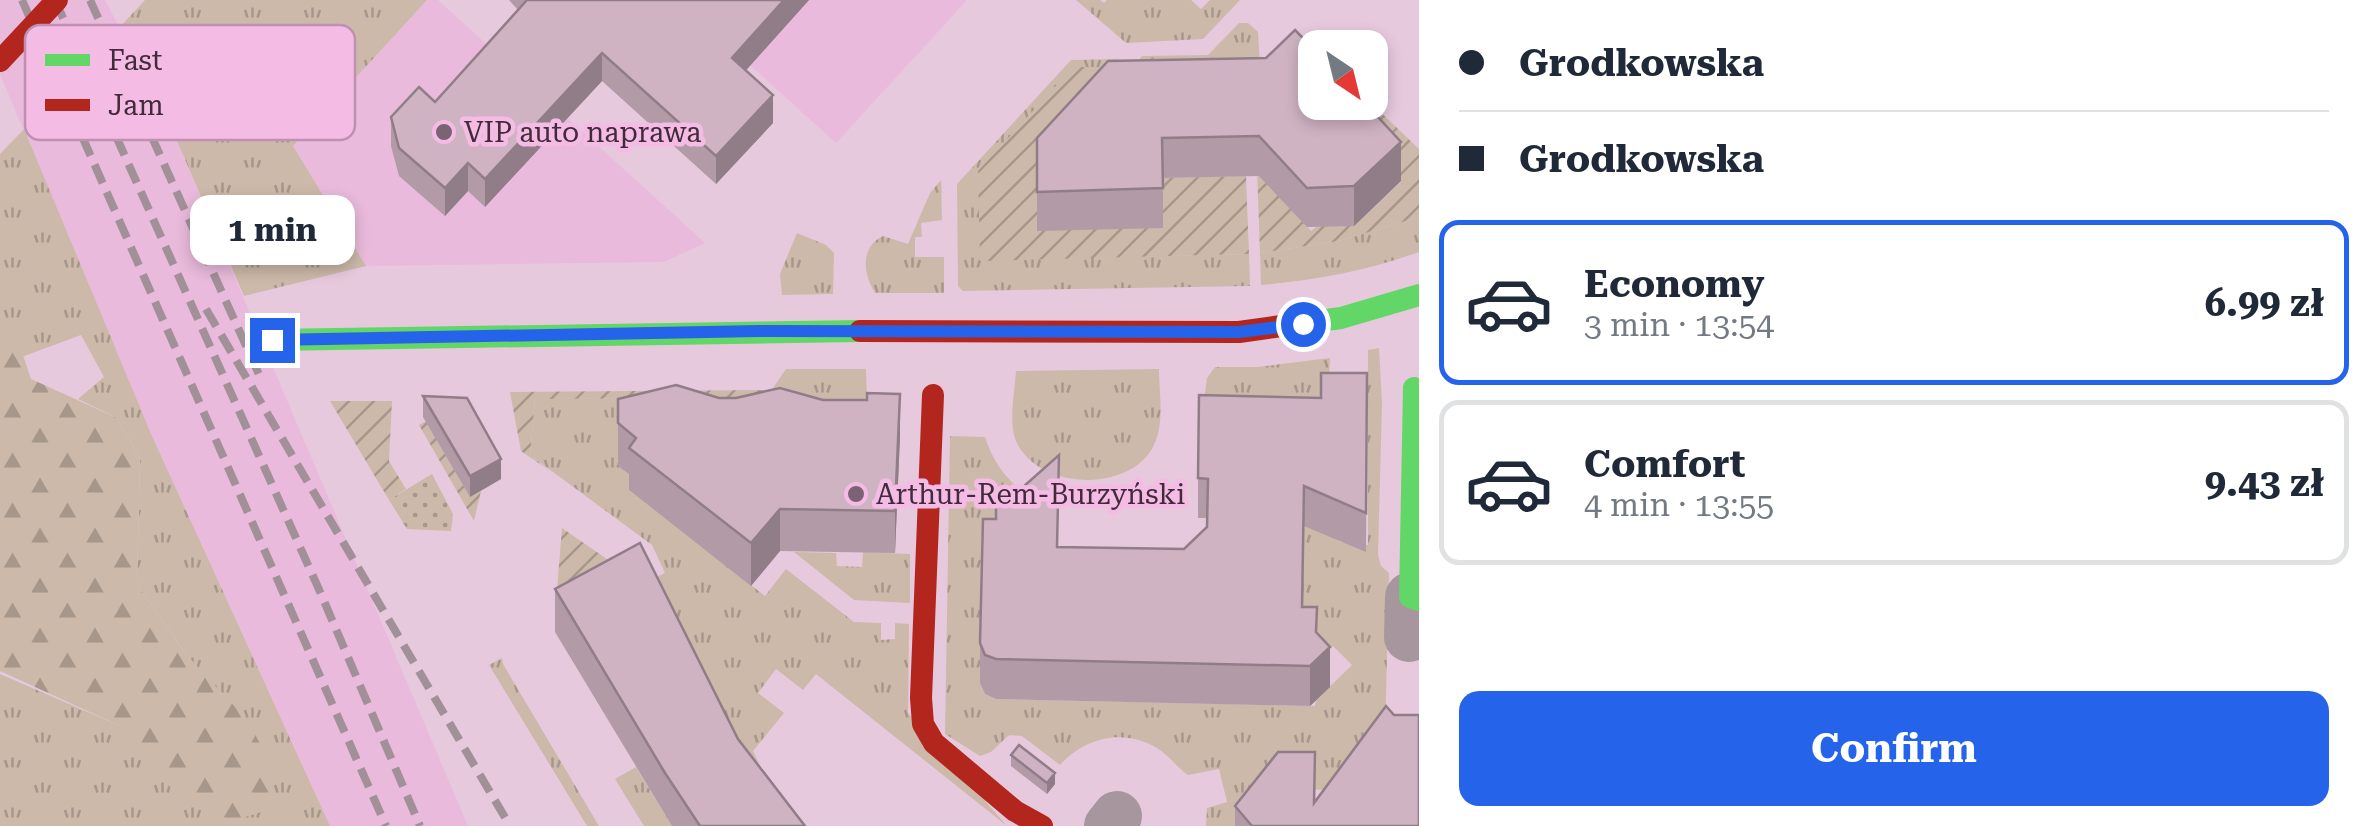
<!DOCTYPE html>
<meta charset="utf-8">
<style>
:root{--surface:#fff;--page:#f2f2f3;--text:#1f2937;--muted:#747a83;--line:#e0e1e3;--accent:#2563eb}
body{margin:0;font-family:"Roboto Serif",serif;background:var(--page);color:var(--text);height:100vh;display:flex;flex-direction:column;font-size:38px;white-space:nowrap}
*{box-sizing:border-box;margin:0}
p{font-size:32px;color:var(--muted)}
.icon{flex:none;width:55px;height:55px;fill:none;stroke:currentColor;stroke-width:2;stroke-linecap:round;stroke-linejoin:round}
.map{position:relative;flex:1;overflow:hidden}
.panel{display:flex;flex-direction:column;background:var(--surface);width:950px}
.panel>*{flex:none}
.top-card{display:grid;align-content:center;height:220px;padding:0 40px;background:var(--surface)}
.needle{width:65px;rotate:145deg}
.tools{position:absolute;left:1298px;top:30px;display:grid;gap:20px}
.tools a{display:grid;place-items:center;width:90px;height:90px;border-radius:20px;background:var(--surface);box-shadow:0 5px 15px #0003;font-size:50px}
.end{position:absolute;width:45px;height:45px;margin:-22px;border:12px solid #2563eb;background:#fff;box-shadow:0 0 0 5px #fff}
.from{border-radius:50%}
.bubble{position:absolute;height:70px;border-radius:20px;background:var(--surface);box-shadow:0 5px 15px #0003;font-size:32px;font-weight:700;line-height:70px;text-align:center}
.top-card b{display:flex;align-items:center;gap:35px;height:95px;font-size:38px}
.top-card b+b{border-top:2px solid var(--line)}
.top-card i{width:25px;height:25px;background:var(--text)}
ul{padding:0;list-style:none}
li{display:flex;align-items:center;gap:30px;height:165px;margin:0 20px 15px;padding:0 20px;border:5px solid var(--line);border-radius:20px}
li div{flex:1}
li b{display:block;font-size:38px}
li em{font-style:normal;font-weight:700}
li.selected{border-color:var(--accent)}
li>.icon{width:90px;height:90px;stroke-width:1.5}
.button{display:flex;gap:20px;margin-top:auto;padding:20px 40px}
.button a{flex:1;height:115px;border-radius:20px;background:var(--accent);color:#fff;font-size:40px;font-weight:700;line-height:115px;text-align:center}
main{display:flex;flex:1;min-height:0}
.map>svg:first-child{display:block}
.built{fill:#e9badb}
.grass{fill:url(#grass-tufts)}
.forest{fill:url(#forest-firs)}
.park{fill:url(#park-dots)}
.garden{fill:url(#garden-furrows)}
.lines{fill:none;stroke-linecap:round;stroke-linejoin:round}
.street{stroke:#a7969d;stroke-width:50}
.fast{stroke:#63d668;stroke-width:22}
.jam{stroke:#b3261e;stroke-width:22}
.rail{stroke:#a29099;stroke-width:8;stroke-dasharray:20 10;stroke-linecap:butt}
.jam-bridge{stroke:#b3261e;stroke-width:22}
.wall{fill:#b29aa7}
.shaded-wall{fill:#917d88}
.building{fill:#cfb3c2;stroke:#917d88;stroke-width:2.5}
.route{stroke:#2563eb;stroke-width:12}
.poi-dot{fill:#7b6274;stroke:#f4bce4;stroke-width:4}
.labels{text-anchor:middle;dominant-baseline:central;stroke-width:9;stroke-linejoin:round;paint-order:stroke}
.poi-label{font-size:28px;fill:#412b3b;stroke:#f4bce4;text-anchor:start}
.key{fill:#f4bce4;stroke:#be90b1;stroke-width:2.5}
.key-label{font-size:28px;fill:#412b3b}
</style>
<main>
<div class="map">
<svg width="1419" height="826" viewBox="0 0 1419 826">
<defs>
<pattern id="grass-tufts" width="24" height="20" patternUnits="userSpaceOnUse" patternTransform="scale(2.5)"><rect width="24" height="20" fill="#ccb9a9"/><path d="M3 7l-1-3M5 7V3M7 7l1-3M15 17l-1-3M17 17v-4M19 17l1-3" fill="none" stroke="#a7978b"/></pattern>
<pattern id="forest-firs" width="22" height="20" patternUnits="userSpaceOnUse" patternTransform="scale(2.5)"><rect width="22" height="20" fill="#ccb9a9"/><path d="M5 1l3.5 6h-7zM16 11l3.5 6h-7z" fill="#a7978b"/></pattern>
<pattern id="park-dots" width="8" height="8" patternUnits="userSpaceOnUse" patternTransform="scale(2.5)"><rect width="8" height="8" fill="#ccb9a9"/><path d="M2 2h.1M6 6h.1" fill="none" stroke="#a7978b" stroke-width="1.8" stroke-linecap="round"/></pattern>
<pattern id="garden-furrows" width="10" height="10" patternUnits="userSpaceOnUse" patternTransform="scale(2.5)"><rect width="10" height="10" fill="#ccb9a9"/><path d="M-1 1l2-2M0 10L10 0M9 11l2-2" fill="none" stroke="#a7978b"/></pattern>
</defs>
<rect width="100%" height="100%" fill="#e7c9de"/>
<path class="built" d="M0,0h105l62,118 301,708h-138l-178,-390 -152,-362z
M427,0h11l267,243 -41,19 -298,4 -73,-120z
M678,0h289l-131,143z"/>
<path class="grass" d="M145,0h282l-134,146 73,120 -122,30 -77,-178 -48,-90z
M1076,0h24l4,3 3,-3h84l10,9 9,-9h30l-37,39 -77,4z
M1239,23h9l10,9 4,66 -128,-32 8,-10 66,-1z
M1119,59l-2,50 -9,-42 -128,193 269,-6 1,32 -287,5 -5,-5 -1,-102 114,-124z
M24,129l128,307 178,390h-330v-152l118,51 68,-71 -49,-70 3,-125 -23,-41 -39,-19 26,-22 -23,-42 -81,30v-211z
M941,180l1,40 -21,3 1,14h-7v20h29v36h-69c-12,-19 -15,-46 8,-57l25,8 22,-51z
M1419,217v35c-52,19 -103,28 -158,33l-1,-32 79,-12z
M797,233l29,12 8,8 -1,41 -51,1 -2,-21z
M1379,348l3,55 -4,152 3,11 8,7 -4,166 -42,51 -65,-1 -29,37h-43l1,-18 20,-6 -8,-33 -31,6c-12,-8 -19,-20 -31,-27 -33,-20 -72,-11 -97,17l-38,-29 -13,-1 -18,17 -11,4 -35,-22 5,-298 35,1c12,37 36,60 73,71l-55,1 -21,24 -2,150 5,11 11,5 319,7 1,-6 36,-35 -19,-19 -17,16 -14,-16 2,-127 37,23 27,3v-195z
M1330,358l-2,45 -128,15 -2,-17h6l3,-23 8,-11h42z
M786,369h80l2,62 -232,49 -7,10 136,106 21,-27 68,53 27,1v17l14,-1v-16l14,1 -1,89 99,113 -191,-152 -13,16 -27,-21 -18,24 26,20 -31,38 8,17 45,58h-34l-132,-241 25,-12 -13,-28 -122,-90 5,-56 231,-1z
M1159,369c0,21 5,51 -3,71 -19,54 -118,52 -140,1 -8,-19 -1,-50 0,-70z
M794,552l42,1 1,13 25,1 1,-15 47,2v49l-56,-3z
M502,658l1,6 96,162h-12l-98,-161z
M636,767l36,59h-28l-29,-47z"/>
<path class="forest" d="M0,327l21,22 10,30 86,39 23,41 -3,125 49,70 62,67 25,47 -8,43 -44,13 -51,-37 -52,-62 -118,-54z"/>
<path class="park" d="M432,474l21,40 -2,17 -44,-2 -18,-29z"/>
<path class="garden" d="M1073,67h35l55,160 -1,-49 84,-2 3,78 -269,7 -2,-90z
M1370,102l49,47v68l-80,24 -79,12 -3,-84 54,62 5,-4 46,-9 39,-36 -74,-79z
M771,390l-5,8 -231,1 -5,56 23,18 -32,-22 -11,-59z
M330,401h62l-3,60 17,28 -17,11z
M426,421l44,76 11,-6 -7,30 -55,-96z
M562,528l55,38 -60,24z"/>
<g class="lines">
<path class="street" d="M1409,637l1,-40
M1109,826l8,-10"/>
<path class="fast" d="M1281,326l60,-8 78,-23
M272,340l588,-9
M1414,388l-4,209 9,3"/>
<path class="jam" d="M860,331l379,1 42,-6
M933,395l-12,303 2,26 11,19 81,68 27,15"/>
<path class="rail" d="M22,0l364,826
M55,0l266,594 99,232
M90,0l171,379
M206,309l304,517"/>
<path class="jam-bridge" d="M0,61l57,-61"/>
</g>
<path class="wall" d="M509,0h300l-63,70 27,53 -57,61 -114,-103 -117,126 -17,-16 -23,25 -46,-40 -8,-30v-29l44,-15 83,-92z
M1108,61l293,120 -47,45 -47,1 -48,-51 -96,2v50l-126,3v-93z
M1367,373l-1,179 -62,-26 -1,81 14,26 13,54 -20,19 -314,-7 -11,-5 -5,-11v-40l78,-96 126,2 23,-22v-9h-9v-40l123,-80z
M423,396l78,83 -31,18 -47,-80z
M719,398l104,2 77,36 -5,117 -115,-2 -29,35 -122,-96v-16l-11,-8v-67z
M555,589l183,150 67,87h-133l-117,-194z
M1394,715l25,111h-184v-20l80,-3z
M1011,755l44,29 -8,10 -36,-28z"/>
<path class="shaded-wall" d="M784,0h25l-77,86v-28z
M602,53v28l-117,126v-28z
M773,95v28l-57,61v-28z
M1401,142v39l-47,45v-40z
M468,163v28l-23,25v-28z
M900,394v42l-5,117v-42z
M501,459v20l-31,18v-21z
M780,509v42l-29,35v-43z
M1317,607l-1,53 14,-13v40l-20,19v-40z
M1055,773v11l-8,10v-11z"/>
<path class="building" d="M527,0h257l-52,58 41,37 -57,61 -114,-103 -117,126 -17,-16 -23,25 -46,-40 -8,-31 28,-30 16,15z
M1295,30l20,20v52h49l37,40 -47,44 -47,2 -48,-52 -97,2 1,50 -126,4v-54l71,-77 158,-3z
M1321,373h46l-1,140 -62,-27 -2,121h15l-1,25 14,15 -20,19 -314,-7 -11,-4 -5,-12 3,-124h13v-24h18l45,-40 -2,92 127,2 23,-22 1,-48 -10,-1 1,-83 122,3z
M676,385l43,13h17l44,-10 43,12h44v-7l33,1 -5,117 -115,-2 -29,34 -122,-95 7,-10 -18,-15v-24z
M423,396l44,2 34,61 -31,17z
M640,543l98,196 67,87h-105l-35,-53 -110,-184z
M1386,706l8,9h25v111h-167l-17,-20 43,-54h37l-1,51z
M1019,745l36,28 -8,10 -36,-28z"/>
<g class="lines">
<path class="route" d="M272,340l487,-9 480,1 64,-8"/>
</g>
<g class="poi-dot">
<circle cx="444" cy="132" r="10"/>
<circle cx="856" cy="494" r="10"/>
</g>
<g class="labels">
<g class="poi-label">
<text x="464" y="132">VIP auto naprawa</text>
<text x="876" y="494">Arthur-Rem-Burzyński</text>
</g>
</g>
<rect x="25" y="25" width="330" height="115" rx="15" class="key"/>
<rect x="45" y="54" width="45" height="12" fill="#63d668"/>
<rect x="45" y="99" width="45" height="12" fill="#b3261e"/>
<g class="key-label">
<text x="108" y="70">Fast</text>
<text x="108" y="115">Jam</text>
</g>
</svg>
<div class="tools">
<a><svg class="needle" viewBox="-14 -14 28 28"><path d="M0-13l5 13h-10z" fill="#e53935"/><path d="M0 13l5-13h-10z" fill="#747a83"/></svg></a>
</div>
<i class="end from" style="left:1303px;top:324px"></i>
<i class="end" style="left:272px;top:340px"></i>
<div class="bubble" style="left:190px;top:195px;width:165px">1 min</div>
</div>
<section class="panel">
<div class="top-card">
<b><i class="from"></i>Grodkowska</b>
<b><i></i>Grodkowska</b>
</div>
<ul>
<li class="selected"><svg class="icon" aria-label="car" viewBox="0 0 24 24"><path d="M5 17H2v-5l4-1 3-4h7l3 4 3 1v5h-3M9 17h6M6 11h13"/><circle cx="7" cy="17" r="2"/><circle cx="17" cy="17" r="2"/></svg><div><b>Economy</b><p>3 min · 13:54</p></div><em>6.99 zł</em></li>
<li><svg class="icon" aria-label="car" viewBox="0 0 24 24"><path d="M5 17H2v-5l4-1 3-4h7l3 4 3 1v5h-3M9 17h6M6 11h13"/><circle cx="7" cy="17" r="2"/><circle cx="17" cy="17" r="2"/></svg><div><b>Comfort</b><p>4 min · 13:55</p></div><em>9.43 zł</em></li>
</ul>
<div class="button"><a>Confirm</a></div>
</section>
</main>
